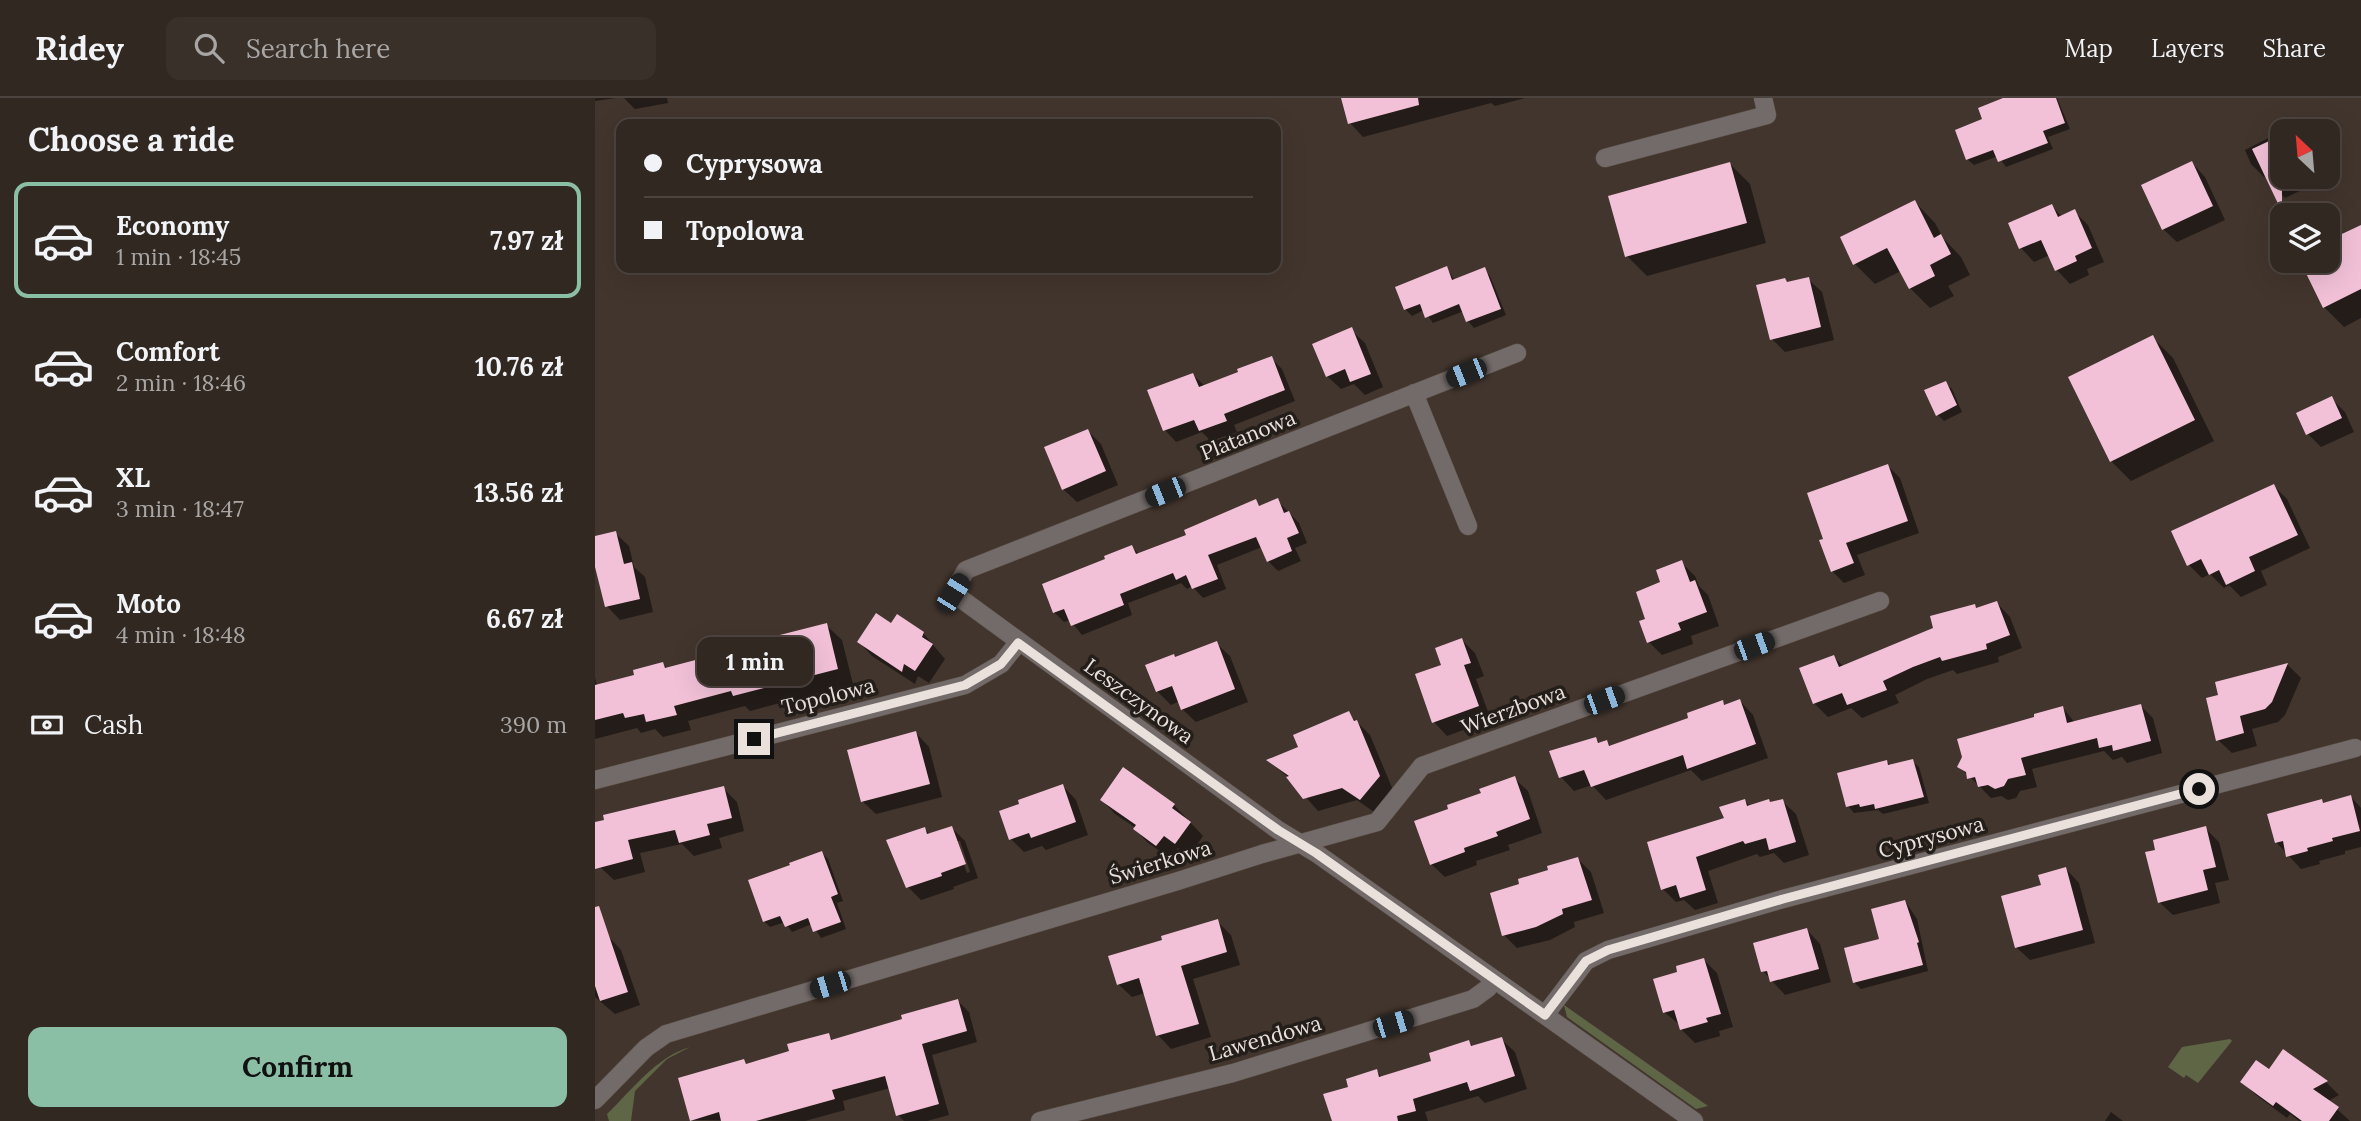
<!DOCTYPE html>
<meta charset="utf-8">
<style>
:root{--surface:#322822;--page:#3a302a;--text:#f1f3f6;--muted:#a8a6a5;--line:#4d4440;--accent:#8abfa5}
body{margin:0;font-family:Lora,serif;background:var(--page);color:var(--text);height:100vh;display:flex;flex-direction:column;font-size:26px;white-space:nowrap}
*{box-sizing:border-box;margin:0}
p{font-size:23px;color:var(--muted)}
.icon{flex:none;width:38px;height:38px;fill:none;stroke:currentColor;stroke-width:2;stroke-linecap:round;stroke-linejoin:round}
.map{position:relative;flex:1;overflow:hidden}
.sheet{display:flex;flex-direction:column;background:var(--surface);width:595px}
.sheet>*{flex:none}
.hud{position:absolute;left:21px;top:21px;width:665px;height:154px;border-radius:14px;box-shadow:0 7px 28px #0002,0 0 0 2px var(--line);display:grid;align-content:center;height:154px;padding:0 28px;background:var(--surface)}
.needle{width:46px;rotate:334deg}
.buttons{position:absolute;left:1675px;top:21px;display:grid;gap:14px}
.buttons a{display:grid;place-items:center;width:70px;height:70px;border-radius:14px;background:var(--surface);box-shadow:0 7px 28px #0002,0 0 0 2px var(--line);font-size:35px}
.end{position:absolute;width:32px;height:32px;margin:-16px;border:9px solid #eae1dc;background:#111;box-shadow:0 0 0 4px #111}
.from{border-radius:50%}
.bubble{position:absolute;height:49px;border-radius:14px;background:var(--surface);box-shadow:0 7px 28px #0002,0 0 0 2px var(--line);font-size:23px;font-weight:800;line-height:49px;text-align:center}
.car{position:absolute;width:21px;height:42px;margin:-21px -10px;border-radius:9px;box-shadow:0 0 5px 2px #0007;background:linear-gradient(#222 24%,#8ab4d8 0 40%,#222 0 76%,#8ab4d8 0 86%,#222 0)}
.hud b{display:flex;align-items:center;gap:24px;height:66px;font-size:26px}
.hud b+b{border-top:2px solid var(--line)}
.hud i{width:18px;height:18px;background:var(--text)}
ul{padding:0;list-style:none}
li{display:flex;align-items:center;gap:21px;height:116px;margin:0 14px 10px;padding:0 14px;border:4px solid transparent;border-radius:14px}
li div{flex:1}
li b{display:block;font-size:26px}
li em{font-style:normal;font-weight:800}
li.on{border-color:var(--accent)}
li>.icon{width:63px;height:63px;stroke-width:1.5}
h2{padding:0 28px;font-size:32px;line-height:84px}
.pay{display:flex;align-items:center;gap:18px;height:77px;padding:0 28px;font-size:26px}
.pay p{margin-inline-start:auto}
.action{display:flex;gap:14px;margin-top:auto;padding:14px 28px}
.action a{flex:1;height:80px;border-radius:14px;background:var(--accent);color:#111;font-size:28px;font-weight:800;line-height:80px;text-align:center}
header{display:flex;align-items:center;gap:42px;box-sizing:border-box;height:98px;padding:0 35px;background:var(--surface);border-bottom:2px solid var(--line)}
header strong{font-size:33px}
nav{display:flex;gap:38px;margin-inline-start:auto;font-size:24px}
.search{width:490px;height:63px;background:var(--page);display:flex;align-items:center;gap:18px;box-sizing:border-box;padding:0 24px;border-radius:14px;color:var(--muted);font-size:26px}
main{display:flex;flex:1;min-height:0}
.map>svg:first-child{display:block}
.green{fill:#5e6646}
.shadow{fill:#0007;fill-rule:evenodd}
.building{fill:#f2c1d8}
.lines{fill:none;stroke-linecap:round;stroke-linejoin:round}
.minor-casing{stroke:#5d5149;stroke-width:19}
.minor{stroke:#736b69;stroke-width:18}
.route{stroke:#eae1dc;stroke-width:9}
.labels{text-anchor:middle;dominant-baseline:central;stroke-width:7;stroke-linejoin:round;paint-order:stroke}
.street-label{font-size:21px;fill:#eae1dc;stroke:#241e1a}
</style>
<header>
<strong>Ridey</strong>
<div class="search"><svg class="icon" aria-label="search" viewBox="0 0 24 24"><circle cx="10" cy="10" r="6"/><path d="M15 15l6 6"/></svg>Search here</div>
<nav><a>Map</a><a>Layers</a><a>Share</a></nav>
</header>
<main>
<section class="sheet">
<h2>Choose a ride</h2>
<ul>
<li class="on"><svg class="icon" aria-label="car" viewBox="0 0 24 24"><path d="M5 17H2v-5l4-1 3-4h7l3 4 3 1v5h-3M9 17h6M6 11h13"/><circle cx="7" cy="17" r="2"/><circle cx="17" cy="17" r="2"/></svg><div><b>Economy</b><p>1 min · 18:45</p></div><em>7.97 zł</em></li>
<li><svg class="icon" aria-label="car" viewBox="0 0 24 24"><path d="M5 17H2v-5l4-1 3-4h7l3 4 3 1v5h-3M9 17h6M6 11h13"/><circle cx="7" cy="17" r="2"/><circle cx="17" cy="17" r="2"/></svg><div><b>Comfort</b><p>2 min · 18:46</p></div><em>10.76 zł</em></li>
<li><svg class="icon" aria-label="car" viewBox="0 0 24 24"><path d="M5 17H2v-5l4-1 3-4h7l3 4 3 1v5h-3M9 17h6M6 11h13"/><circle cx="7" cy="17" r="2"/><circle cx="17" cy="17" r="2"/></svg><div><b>XL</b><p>3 min · 18:47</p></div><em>13.56 zł</em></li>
<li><svg class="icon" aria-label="car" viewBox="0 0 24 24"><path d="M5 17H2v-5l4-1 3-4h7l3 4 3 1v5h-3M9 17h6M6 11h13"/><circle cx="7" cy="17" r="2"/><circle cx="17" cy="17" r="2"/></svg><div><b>Moto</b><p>4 min · 18:48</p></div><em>6.67 zł</em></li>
</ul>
<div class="pay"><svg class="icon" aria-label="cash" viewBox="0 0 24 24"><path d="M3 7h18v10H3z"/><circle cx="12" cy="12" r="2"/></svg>Cash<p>390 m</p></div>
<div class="action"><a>Confirm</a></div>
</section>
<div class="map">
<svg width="1766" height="1023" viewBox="0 0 1766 1023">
<rect width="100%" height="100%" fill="#42352d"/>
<path class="green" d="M969,907l144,101 -12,3 -129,-92z
M1635,941l2,2 -34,42 -12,-8 -2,3 -16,-11 14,-20z
M95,949l-23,12 -32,32 -4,30h-22l-2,-7c25,-24 49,-57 83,-67z"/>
<path class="shadow" d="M0,0h21l-21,3z
M29,0h43l1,5 -33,6z
M748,0h182l-30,8 -4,-3 -128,34 -13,-14z
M1413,0h49l13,31 -22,8 5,12 -47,18 -8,-11 -24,9 -7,-6z
M1707,24l9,9h-29z
M1687,33v46l45,1 -42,20 -14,-13 -4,-9 -3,1 -13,-13 -6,-14z
M1597,65l13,14 20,43 -48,22 -14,-13z
M1135,66l20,20 16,59 -119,33 -20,-20z
M1320,104l20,21 8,15 18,19 9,18 -22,11 6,10 -24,12 -20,-20 -9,-17 -26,13 -20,-20 -13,-26z
M1457,108l10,11 12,-6 14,14 16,37 -17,7 2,6 -19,9 -13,-14 -7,-15 -16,7 -13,-14z
M1766,129v91l-17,9 -20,-20 -22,-46h25z
M852,170l8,13 29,-12 6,7 16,39 -32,13 -6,-7 -4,-10 -31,12 -9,-13 -12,6 -7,-7z
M1213,181l14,13 12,48 -49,12 -13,-13 13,-59 4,4z
M756,232l14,13 18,44 -18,8 -11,-11 -13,5 -14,-13z
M1558,240l20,20 41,83 -83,40 -20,-20z
M676,260l11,11 13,32 -61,24 3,7 -26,9 -9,-9 -26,10 -11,-12 -15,-39 43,-16 12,11 36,-13z
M1350,285l7,6 10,23 -18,9 -6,-6z
M1736,300l14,14 9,20 -33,15 -13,-13z
M493,333l13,13 17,41 -41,17 -14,-13z
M1293,368l12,12 19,55 -62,22 8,20 -21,8 -12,-12 -11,-30z
M1679,388l13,13 23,49 -49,23 6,14 -26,12 -12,-12 -5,3 -14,-14 -8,4 -13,-13z
M682,402l22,23 8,20 -12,5 6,13 -23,10 -10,-10 -6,-14 -45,18 9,24 -23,9 -11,-12 -5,3 -6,-6 -53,20 4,12 -50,20 -12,-15 -6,2 -10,-10 53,-52 25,-13 8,8 48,-19 67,-35 6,6z
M20,435l14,13 5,21 11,10 8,35 -33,8 -13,-14 -12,-47v-21z
M1087,465l13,13 4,10 9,9 11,31 -28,10 2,8 -31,11 -13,-13 -1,-22z
M1402,505l13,14 12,31 -24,9 1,5 -42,12 -4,-4 -26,9 -32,16 4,8 -37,15 -11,-10 -23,9 -14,-14 20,-46 10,10 91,-38 39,-23 4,4z
M231,527l16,15 11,44 -103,27 -5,-5 -57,15 3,9 -28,7 -8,-8 -14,4 -4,-5 -42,11v-62l2,9 40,-9 26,-13 5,5z
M297,527l31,8 22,26 -16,24 -11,-7 -3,8 -43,-28 -13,-14z
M867,542l13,13 9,23 -8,3 15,41 -44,16 -13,-14 9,-56z
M621,545l14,13 18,46 -52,20 -14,-13 -2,-8 -9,4 -14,-14 19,-33z
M1693,567l13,13 -16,37 -7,7 -26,7 5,17 -25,7 -14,-13 3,-44 -4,-13z
M1145,603l13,14 15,43 -66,23 -11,-11 -85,30 -14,-15 -18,6 -13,-14 -10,-25 44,-13 6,5 6,-2 4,5 79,-28 32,-17 4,4z
M1546,608l12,12 9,35 -35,10 -5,-6 -9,3 -9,-9 -72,18 5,18 -17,4 -4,7 -8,2 -7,-4 -10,2 -32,-32 104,-58 12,15z
M753,615l22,22 23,55 -19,22 -17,-12 -39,11 -28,-32 -21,-18 32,-14z
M321,635l13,14 13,50 -66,17 -14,-13z
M1317,663l7,6 10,36 -46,11 -5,-4 -24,3 -6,-7 39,-44 4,4z
M919,680l14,13 14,42 -34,12 2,5 -34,11 1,4 -32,12 -14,-13 19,-54z
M468,688l13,14 12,35 -42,15 -4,-4 -18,6 -13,-13z
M128,690l14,14 7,29 -25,7 3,10 -28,8 -12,-12 -42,9 5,19 -31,8 -14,-13 -5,-20v-23z
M1756,699l10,11v39l-16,4v3l-26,7 1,3 -19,5 -25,-27 46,-41 2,3z
M507,702l72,5 29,31 -14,20 -11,-8 -8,10 -22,-15 -13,-14 1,-1 -21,-14z
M1150,703l5,5 32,-5 14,13 13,41 -25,8 -10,-10 -14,4 -3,-3 -49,17 10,32 -23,7 -11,-10 -8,2 -13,-13z
M357,730l13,13 13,37 -25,9 1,2 -33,11 -13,-13 17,-58 6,6zM361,743h4l10,31 -3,1z
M1610,730l14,14 10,38 -14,3 5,20 -47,12 -14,-13z
M227,755l6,6 15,42 -6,2 9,26 -25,9 -9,-14 -20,8 -7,-10 -15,5 -6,-6 28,-54z
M983,761l13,13 13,41 -30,9 1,5 -25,13 -33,8 -13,-13 17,-50z
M1471,771l13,14 16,60 -65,17 -14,-13z
M1310,803l12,18 11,52 -67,18 -6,-6 -9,-34 35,-9z
M622,823l14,14 9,30 -47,14 18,58 -40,12 -13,-14 -13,-42 -13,4 -14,-13 46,-43z
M1212,832l13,14 11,38 -46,13 -22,-24z
M13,838l13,14 19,55 -25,9 -20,-17v-56z
M1109,862l13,13 16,54 -14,4 1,5 -25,7 -14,-14 -1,-4 -16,-13 15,-39z
M363,903l11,11 8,30 -45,13 17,60 -22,6h-23l-6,-6 -8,-27 -47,13 2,9 -40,11 -114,-1 53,-59 4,4 43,-13 37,-17 6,6z
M906,941l14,13 12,37 -42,14 -7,-7 -53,16 3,9h-95l17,-33 26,-17 7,7 51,-16 35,-20 5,5z
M1688,953l44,32 12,12 -11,6 22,20h-51l-9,-7 -3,4 -31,-23 -14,-13 27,-11z
M1516,1014l12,9h-18z"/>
<path class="building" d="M746,0h77l1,7 -71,19z
M1408,0h53l9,25 -22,8 5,12 -50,19 -5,-12 -27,10 -11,-30 27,-11 -4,-11z
M1687,37v77l-30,-63z
M1597,63l21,45 -51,24 -21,-45z
M1135,64l17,61 -122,34 -17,-61z
M1320,102l19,38 7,-4 10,20 -21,11 5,11 -26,13 -22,-41 -34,17 -13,-28z
M1457,106l6,13 17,-8 17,39 -17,8 2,5 -22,10 -14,-31 -22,9 -11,-26z
M1766,127v64l-38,19 -23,-47h27v-20z
M852,168l5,14 33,-13 16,42 -35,13 -7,-18 -34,14 -5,-14 -16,6 -9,-23z
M1214,179l12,50 -51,13 -14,-55 29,-7 2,4z
M757,229l19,47 -21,8 -5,-13 -19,8 -14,-33z
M1558,237l42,85 -85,42 -42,-85z
M677,258l13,34 -61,24 3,7 -28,10 -5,-11 -31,11 -16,-41 46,-17 6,14 39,-15 -1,-3z
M1351,283l11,24 -21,11 -12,-26z
M1737,298l10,22 -36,17 -10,-22z
M493,331l18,42 -44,19 -18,-43z
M1293,366l20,57 -62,22 8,20 -23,9 -12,-32 4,-1 -16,-46z
M1679,386l24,51 -49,22 6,14 -29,14 -7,-15 -10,5 -8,-16 -14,7 -16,-35z
M683,400l6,15 5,-2 10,22 -12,5 5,13 -25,11 -11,-25 -48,18 10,24 -26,10 -6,-14 -10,5 -3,-7 -53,21 4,11 -53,21 -7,-17 -11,4 -11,-29 63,-25 -1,-3 28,-11 4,9 50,-19 -2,-5 72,-31 3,7z
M21,433l8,33 8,-2 8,37 -35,8 -10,-40v-31z
M1087,462l8,22 5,-2 12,32 -29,11 3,7 -34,13 -8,-22 6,-2 -9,-27 24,-10 -4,-12z
M1402,503l13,34 -24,9 1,5 -45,12 -2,-4 -27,10 -30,14 4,9 -40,15 -5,-12 -29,11 -14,-36 35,-13 5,12 94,-39 -3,-12 45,-12 1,4z
M281,515l15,10 6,-9 27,18 -2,5 11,7 -18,27 -11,-7 -2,8 -45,-30z
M232,525l11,46 -105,27 -2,-5 -57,15 3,9 -31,7 -2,-8 -19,4 -2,-5 -28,7v-35l39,-10 -1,-5 30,-8 2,6 57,-15 -1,-3z
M867,540l9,25 -7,2 15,41 -47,17 -17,-49 26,-9 -6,-17z
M622,543l18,48 -54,21 -9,-24 -16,6 -11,-27 29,-11 1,3z
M1693,565l-16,39 -7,7 -25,7 4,17 -28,8 -10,-43 12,-3 -3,-13z
M1145,601l16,45 -69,25 -4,-14 -92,32 -7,-17 -25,8 -10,-27 47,-14 2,6 9,-3 2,6 79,-28 -1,-5 36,-13 1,5z
M1546,606l10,37 -38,10 -1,-6 -13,3 -2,-10 -76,20 5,17 -18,4 -4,7 -9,3 -7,-4 -10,2 -3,-10 -8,2 -1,-7 -9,-5 5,-10 -5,-18 77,-22v-3l29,-8 4,17z
M754,613l5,10 3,-1 23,56 -20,24 -18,-12 -39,11 -17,-22 3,-1 -23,-16 32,-13 -5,-12z
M321,633l14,53 -69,18 -14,-52z
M1318,661l11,38 -49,12 -1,-5 -14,3 -1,-3 -13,3 -9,-34 50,-13 1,5z
M528,669l52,37 -3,4 19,14 -16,22 -11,-8 -8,10 -23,-17 3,-4 -36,-25z
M920,678l15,43 -34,13 2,4 -34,12 1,4 -35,13 -16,-44 34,-12 -1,-4 34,-12 -2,-4z
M468,686l13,38 -45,16 -2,-5 -20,7 -10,-29 20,-7 -1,-4z
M129,688l8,32 -25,6 3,11 -31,8 -4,-13 -47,10 5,19 -38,10v-47l9,-2 -1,-5z
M1756,697l9,36 -28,7 1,3 -26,7 1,3 -22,6 -3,-16 -8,2 -8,-29 55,-15 1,4z
M1150,701l2,7 22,-7 1,3 13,-3 13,43 -27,8 -3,-12 -21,6 -2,-3 -47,16 10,33 -26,8 -4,-13 -15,5 -14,-48 77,-24 -5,-11z
M357,728l14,38 -25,9 1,3 -36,12 -20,-48 39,-13 2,7z
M1611,728l10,41 -13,3 5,20 -50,13 -13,-51 10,-2 -2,-10z
M227,753l16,43 -7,3 10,25 -28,10 -5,-14 -23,9 -5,-11 -17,6 -15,-42 42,-15 -1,-2z
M983,759l14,43 -30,9 1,5 -27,13 -34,9 -12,-43 29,-9 -1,-5 30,-9 -1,-4z
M1471,769l17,63 -68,18 -14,-52 40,-11 -3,-10z
M1310,802l14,42 -2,1 6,22 -70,18 -9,-35 35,-9 -8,-30z
M4,808l29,86 -28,9 -5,-15v-79z
M623,821l9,33 -46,14 18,58 -43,12 -17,-58 -22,7 -9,-29 54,-16 -1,-4z
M1212,830l12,41 -49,13 -3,-11 -6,1 -8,-29z
M1109,860l17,56 -15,4 2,4 -28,8 -6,-20 -11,3 -10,-34 24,-7 -1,-6z
M363,901l9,32 -45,13 17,60 -43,12 -11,-40 -53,14 3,9 -79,22h-35l-2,-9 -29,9 -12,-43 66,-19 2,5 43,-13 -2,-7 42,-11 2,7 71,-21 -1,-4z
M907,939l13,39 -45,15 -3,-9 -54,17 3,12 -19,5 1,5h-66l-9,-27 25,-7 -2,-8 31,-10 2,8 52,-16 -2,-8 40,-13 2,6z
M1688,951l45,32 -15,8 26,18 -10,14h-27l-26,-19 -3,4 -33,-24 16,-22 13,9z"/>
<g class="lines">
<defs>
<path id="minor" d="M1010,60l162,-43 -4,-17
M922,255l-551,217 -13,23 325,237 38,23 378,268
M819,295l54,133
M0,682l370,-95 36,-21 17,-21
M950,917l41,-54 22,-11 175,-51 572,-151
M0,1002l51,-52 20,-14 512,-153 84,-27 115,-32 45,-56 458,-165
M445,1023l193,-48 240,-74 15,-11 6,-9"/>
</defs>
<use href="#minor" class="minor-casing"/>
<use href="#minor" class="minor"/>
</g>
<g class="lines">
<path class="route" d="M159,641l211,-54 36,-21 17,-21 260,187 38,23 229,162 41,-54 22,-11 175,-51 416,-110"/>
</g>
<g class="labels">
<g class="street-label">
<text transform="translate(653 337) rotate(-22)">Platanowa</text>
<text transform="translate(233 598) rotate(-14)">Topolowa</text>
<text transform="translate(544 603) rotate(36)">Leszczynowa</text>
<text transform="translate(918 611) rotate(-20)">Wierzbowa</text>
<text transform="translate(1336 739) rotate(-15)">Cyprysowa</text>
<text transform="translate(565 764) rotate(-17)">Świerkowa</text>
<text transform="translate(670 940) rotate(-16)">Lawendowa</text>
</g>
</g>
</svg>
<div class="buttons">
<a><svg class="needle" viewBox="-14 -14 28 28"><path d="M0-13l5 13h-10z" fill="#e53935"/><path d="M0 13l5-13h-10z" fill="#a8a6a5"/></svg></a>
<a><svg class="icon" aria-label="layers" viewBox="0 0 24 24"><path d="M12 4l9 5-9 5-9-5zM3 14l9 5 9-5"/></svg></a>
</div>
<i class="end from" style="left:1604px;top:691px"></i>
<i class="end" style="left:159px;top:641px"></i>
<div class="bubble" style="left:102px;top:539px;width:116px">1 min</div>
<i class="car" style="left:871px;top:275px;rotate:248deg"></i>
<i class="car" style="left:570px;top:394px;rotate:248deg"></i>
<i class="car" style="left:358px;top:495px;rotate:32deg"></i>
<i class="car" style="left:1159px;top:548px;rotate:70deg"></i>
<i class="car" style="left:1009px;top:602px;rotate:70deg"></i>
<i class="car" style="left:235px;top:887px;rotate:253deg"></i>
<i class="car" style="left:798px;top:926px;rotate:73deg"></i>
<div class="hud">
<b><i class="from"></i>Cyprysowa</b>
<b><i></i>Topolowa</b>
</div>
</div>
</main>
